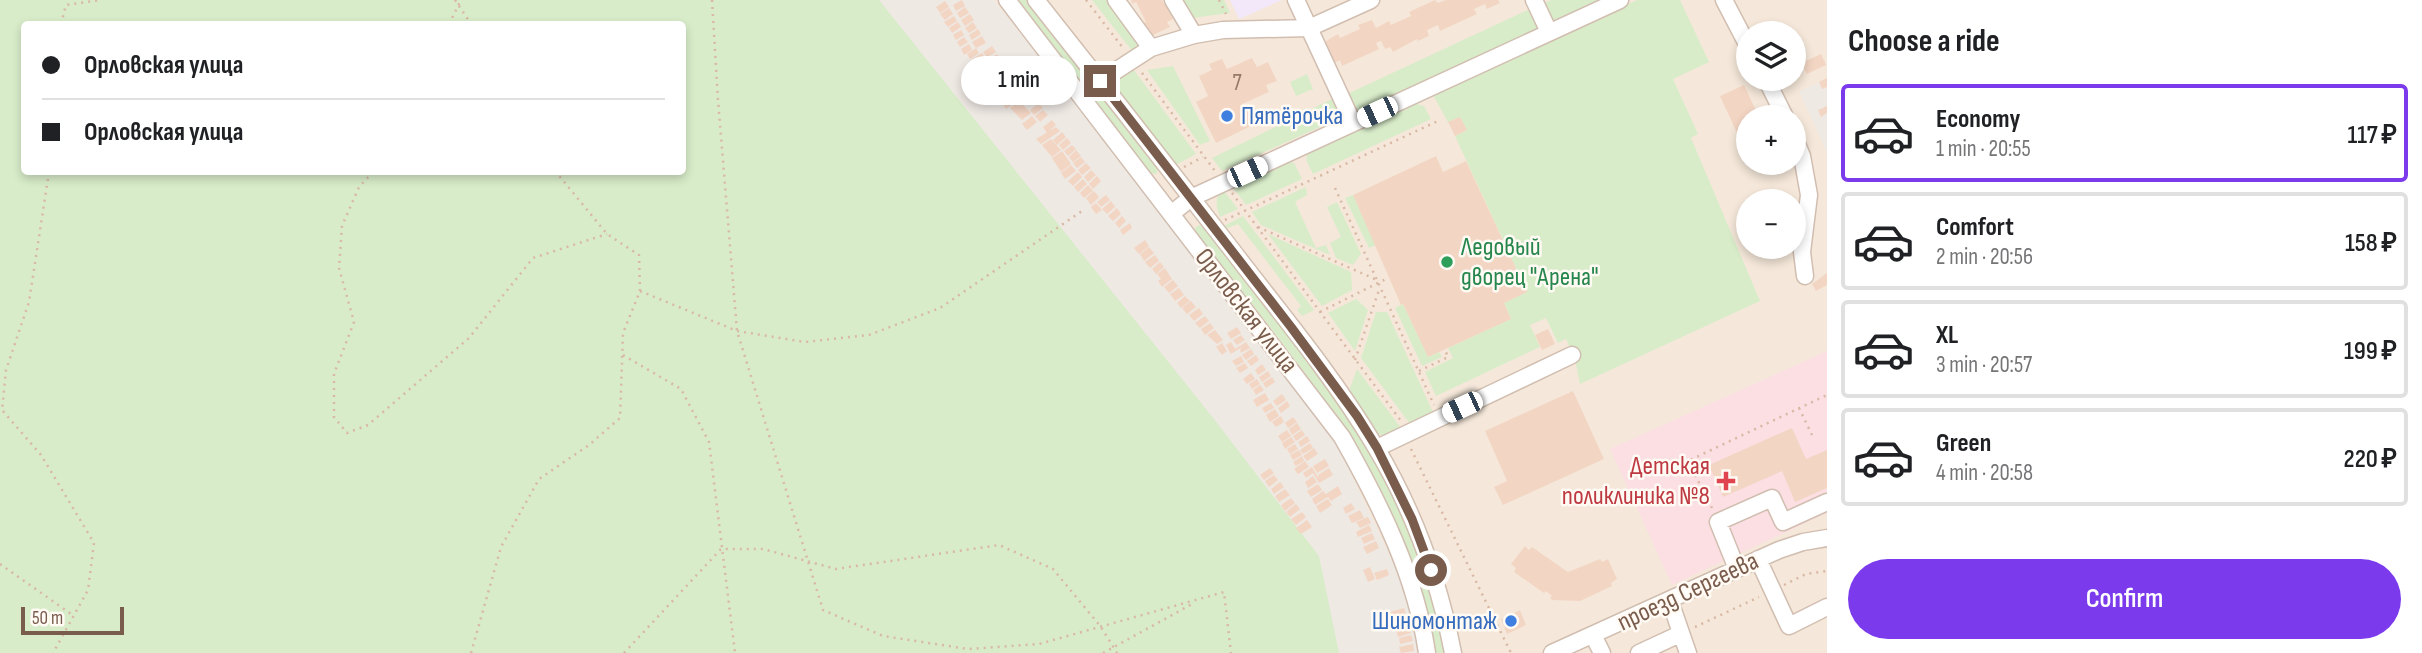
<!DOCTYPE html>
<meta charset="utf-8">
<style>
:root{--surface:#fff;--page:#f6f6f6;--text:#202124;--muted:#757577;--line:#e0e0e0;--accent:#7c3aed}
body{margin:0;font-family:"Sofia Sans Condensed",sans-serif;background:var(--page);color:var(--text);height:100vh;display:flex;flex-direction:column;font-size:26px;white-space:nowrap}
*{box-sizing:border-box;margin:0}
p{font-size:23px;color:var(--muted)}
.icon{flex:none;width:38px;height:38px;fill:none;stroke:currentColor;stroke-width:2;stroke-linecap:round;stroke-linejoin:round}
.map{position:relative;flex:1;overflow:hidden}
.panel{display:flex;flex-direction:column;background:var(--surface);width:595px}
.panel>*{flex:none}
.top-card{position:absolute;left:21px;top:21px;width:665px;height:154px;border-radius:7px;box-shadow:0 4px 10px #0003;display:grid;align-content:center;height:154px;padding:0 21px;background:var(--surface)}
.tools{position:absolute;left:1736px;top:21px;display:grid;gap:14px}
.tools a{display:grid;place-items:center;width:70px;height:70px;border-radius:50%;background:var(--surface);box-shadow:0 4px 10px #0003;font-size:35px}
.scale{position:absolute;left:21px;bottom:18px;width:103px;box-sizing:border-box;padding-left:7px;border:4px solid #7a5c4d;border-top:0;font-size:19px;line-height:24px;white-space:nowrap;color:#7a5c4d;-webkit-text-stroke:5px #fffaf3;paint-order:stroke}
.end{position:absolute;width:32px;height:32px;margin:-16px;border:9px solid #7a5c4d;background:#fff;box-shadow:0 0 0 4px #fff}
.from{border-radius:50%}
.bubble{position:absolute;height:49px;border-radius:24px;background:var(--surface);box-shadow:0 4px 10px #0003;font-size:23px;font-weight:600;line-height:49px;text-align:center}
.car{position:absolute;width:21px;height:42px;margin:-21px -10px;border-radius:9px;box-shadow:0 0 5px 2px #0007;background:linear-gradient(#fff 24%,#345 0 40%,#fff 0 76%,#345 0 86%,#fff 0)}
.top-card b{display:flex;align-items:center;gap:24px;height:66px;font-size:26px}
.top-card b+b{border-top:2px solid var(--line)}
.top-card i{width:18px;height:18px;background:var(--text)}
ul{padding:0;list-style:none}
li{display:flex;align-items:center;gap:21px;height:98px;margin:0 14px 10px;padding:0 7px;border:4px solid var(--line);border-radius:7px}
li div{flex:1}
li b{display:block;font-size:26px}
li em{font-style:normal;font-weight:600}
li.active{border-color:var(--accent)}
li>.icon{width:63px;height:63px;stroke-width:1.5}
h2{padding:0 21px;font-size:32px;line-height:84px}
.button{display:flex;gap:14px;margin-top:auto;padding:14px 21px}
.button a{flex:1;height:80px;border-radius:42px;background:var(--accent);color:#fff;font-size:28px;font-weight:600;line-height:80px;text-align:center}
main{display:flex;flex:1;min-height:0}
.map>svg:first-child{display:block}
.residential{fill:#f5e8da;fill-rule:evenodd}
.industrial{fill:#efe9e4}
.education{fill:#f3e8fa}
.medical{fill:#fbdfe3}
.green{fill:#d8ecc9;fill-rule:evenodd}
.building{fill:#f3d5c3}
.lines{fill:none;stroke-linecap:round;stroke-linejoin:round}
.minor-casing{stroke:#d1beb0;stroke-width:19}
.path{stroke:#d9b8a5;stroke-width:2.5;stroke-dasharray:2 5;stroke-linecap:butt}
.minor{stroke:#fff;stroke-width:16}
.route{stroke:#7a5c4d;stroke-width:9}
.shop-dot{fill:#3f7fe0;stroke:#fffaf3;stroke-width:2.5}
.leisure-dot{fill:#2e9e5b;stroke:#fffaf3;stroke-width:2.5}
.health-dot{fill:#e0444e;stroke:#fffaf3;stroke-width:2.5}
.labels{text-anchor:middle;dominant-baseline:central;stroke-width:5;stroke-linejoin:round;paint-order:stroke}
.number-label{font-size:23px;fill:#987a6a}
.shop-label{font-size:26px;fill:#366cbe;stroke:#fffaf3;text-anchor:start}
.leisure-label{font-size:26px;fill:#27864d;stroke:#fffaf3;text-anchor:start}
.street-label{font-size:26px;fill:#7a5c4d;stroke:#fffaf3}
.health-label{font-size:26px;fill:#be3a42;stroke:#fffaf3;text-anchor:end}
</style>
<main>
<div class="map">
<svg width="1827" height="653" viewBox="0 0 1827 653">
<rect width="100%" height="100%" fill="#fdf6ec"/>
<path class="residential" d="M994,0h833v653h-409l-3,-22 -19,-62 -329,-476zM1748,33h46v46h-46zM1748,117h46v46h-46zM1748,201h46v46h-46z"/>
<path class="industrial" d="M851,0h143l168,210 176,235 58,124 19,62 3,22h-91z
M1827,79v74l-28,-62z"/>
<path class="education" d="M1230,0h52l-43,19z"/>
<path class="medical" d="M1827,351v162l-155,72 -62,-136z"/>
<path class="green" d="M0,0h879l335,419 105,137 20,97h-1339zM24,24h658v148h-658z
M1015,0h12l130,167v7l-7,-1z
M1092,0h16l35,46 -10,6z
M1180,0h44l6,13 -38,5z
M1551,0h56l-56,26 -11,-21z
M1637,0h43l29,62 -36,17 25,55 -7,4 69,163 -180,83 -5,-25 -9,-20 -8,4 -12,-25 -16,7 10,22 -104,49 -11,-24 28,-14 -5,-10 63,-29 -7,-16 23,-11 -72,-156 12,-6 -7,-13 -12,5 -15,-27z
M1530,9l9,21 -185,83 -9,-18z
M1131,66l65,88 -24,13 -66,-85z
M1173,66l37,75 -10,4 -53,-75z
M1307,74l6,15 -17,7 -6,-14z
M1334,98l8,19 -120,54 -10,-13z
M1413,103l11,3 7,13 -118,55 -7,-14 2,-10z
M1287,161l7,2 8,16 -56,26 -14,-19z
M1306,187l1,8 -12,7 21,46 10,-3 4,10 -69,-30 -9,-13z
M1223,190l15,19 -18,8c-4,-10 -6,-20 3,-27z
M1353,195l23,50 -7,3 -24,-50z
M1337,202l24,52 -8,11 -17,-7 -6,-15 11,-6 -14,-30z
M1243,216l71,94 -12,6 -5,-6 4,-4 -63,-82 -10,4 -4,-2z
M1199,225l5,3c37,47 75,94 111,143 18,24 37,48 52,74 37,64 66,134 79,208h-10c-28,-168 -139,-290 -240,-420l-1,-5z
M1268,234l83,38 1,18 -30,16z
M1356,299l12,11 -13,41 -27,-38z
M1403,304l25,53 11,-5 3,5 -20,9 -27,-58z
M1376,312h11l46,100 -23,12 -49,-66z
M1357,369l44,59 -16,8 -7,-2 -27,-41 -1,-5z"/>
<path class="building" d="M962,0l3,6 -9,5 -3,-6z
M1131,0h31l11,19 -6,3 3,5 -21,10 -7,-14 4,-1 -10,-20 -4,2z
M1435,0l3,3 8,-3h52l2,3 -13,6 -2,-5 -11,5 3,5 -37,17 -2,-6 -11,5 2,6 -11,5 -1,-2 -24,13 -3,-5 -5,2 -4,-8 -5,2 3,6 -37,17 -2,-6 -6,3 -9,-21 6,-4 7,-4 2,4 20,-9 -2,-4 14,-5 4,8 13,-7 2,4 20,-9 -2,-4z
M945,1l4,6 -9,6 -4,-6z
M965,7l4,6 -9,5 -3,-5z
M949,8l4,6 -8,6 -5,-6z
M970,14l4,6 -9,6 -4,-6z
M954,16l3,5 -9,6 -4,-5z
M958,22l3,5 -9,6 -3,-5z
M973,22l4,6 -8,5 -4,-5z
M978,29l3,5 -9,6 -3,-5z
M961,30l3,5 -8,5 -3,-5z
M982,36l4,7 -10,5 -4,-6z
M964,37l4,5 -8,5 -3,-5z
M969,44l3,6 -8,5 -3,-6z
M992,46l4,6 -9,5 -4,-5z
M976,48l3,5 -9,6 -3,-5z
M982,53l4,6 -11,6 -3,-6z
M997,54l3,5 -8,5 -3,-5z
M1821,54l5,11 -19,9 -6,-11z
M1252,58l5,9 11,-5 9,19 -11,4 3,7 -27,12 2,3 3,-1 8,18 -39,19 -20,-41 12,-6 -9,-20 13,-6 -3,-6 13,-5 5,10z
M987,60l4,6 -11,7 -4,-6z
M1002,60l3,6 -8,6 -4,-5z
M1006,67l4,6 -8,6 -4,-5z
M991,68l4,6 -10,6 -4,-6z
M994,76l5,5 -9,7 -4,-5z
M1827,78v9l-5,2 -3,-7z
M999,83l5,5 -9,7 -4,-6z
M1744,85l15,32h-11v40l-28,-61z
M1005,89l4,6 -8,7 -5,-6z
M1011,95l5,7 -10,7 -4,-7z
M1019,101l12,12 -9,7 -12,-12z
M1039,103l4,5 -9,7 -4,-5z
M1827,106v7l-6,4 -3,-7z
M1043,110l5,5 -8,7 -5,-6z
M1032,116l5,6 -10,8 -5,-6z
M1460,117l7,13 -12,6 -7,-14z
M1052,120l4,5 -9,8 -4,-6z
M1056,127l4,4 -19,13 -5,-5z
M1062,132l4,5 -9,8 -4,-5z
M1067,138l4,5 -8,7 -4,-5z
M1051,139l10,11 -9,7 -10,-12z
M1072,145l4,4 -8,7 -4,-5z
M1076,150l5,6 -8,6 -4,-5z
M1062,151l9,13 -10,8 -9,-14z
M1436,156l7,16 23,-11 61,131 -23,11 7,16 -83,38 -25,-53 -2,1 -48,-110z
M1081,157l4,5 -8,6 -4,-5z
M1086,163l5,5 -9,7 -4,-5z
M1071,165l5,6 -11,8 -4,-6z
M1091,170l5,5 -8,7 -4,-5z
M1078,172l4,5 -9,9 -5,-5z
M1097,176l4,5 -8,8 -4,-5z
M1083,179l4,5 -9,8 -4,-5z
M1088,185l5,6 -9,7 -4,-5z
M1094,191l5,6 -8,8 -5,-7z
M1106,195l4,5 -9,7 -4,-5z
M1111,201l4,6 -8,7 -5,-5z
M1096,203l6,7 -6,4 -5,-7z
M1117,208l4,6 -8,7 -5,-5z
M1122,216l4,5 -7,7 -4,-5z
M1130,223l2,5 -9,7 -3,-5z
M1145,240l4,6 -10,8 -5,-6z
M1149,247l5,6 -10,8 -4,-7z
M1155,255l4,6 -9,7 -5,-6z
M1160,262l4,5 -8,7 -4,-5z
M1165,268l7,11 -10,8 -4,-6 3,-2 -4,-5z
M1827,273v12l-11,6 -4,-7z
M1173,280l5,6 -9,7 -5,-6z
M1179,288l5,7 -9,6 -5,-7z
M1185,296l5,5 -9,7 -4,-5z
M1191,301l5,6 -9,7 -5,-6z
M1199,308l4,6 -9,7 -5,-6z
M1205,316l4,5 -9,7 -5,-5z
M1210,323l4,5 -9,7 -4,-6z
M1237,327l4,6 -10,6 -4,-6z
M1548,329l7,15 -13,6 -7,-15z
M1215,330l8,10 -6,4 -10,-9z
M1241,335l4,5 -8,5 -4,-5z
M1231,342l4,7 11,-7 4,6 -9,5 -1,-3 2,-3 -11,7 -5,-9z
M1222,343l5,8 -5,4 -6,-8z
M1251,349l3,5 -8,6 -4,-5z
M1256,355l3,5 -8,6 -4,-5z
M1241,356l3,6 -8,4 -4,-5z
M1245,363l3,5 -8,5 -4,-5z
M1262,364l4,6 -8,5 -3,-5z
M1268,371l3,5 -9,6 -3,-5z
M1251,373l4,6 -8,5 -4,-5z
M1272,377l3,5 -9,6 -3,-5z
M1257,379l3,5 -8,5 -3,-5z
M1260,385l4,5 -8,5 -3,-5z
M1573,391l31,68 -101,46 -9,-18 13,-6 -22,-50z
M1265,393l4,7 -12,7 -4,-7z
M1282,394l4,6 -9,6 -4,-5z
M1287,401l3,5 -9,7 -3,-5z
M1271,403l3,5 -9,5 -3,-5z
M1275,409l4,7 -9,6 -4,-7z
M1281,416l3,6 -8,5 -4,-5z
M1293,417l4,5 -9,6 -3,-5z
M1297,423l4,6 -9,6 -3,-6z
M1792,428l14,31 21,-9v38l-32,14 -13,-31 -59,26 -14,-32z
M1287,430l4,6 -9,6 -4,-6z
M1302,430l3,5 -9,6 -3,-5z
M1307,436l3,5 -9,6 -3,-5z
M1291,437l4,5 -10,7 -3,-6z
M1310,443l3,5 -10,6 -3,-4z
M1295,444l3,5 -8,5 -3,-5z
M1314,448l4,6 -11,7 -4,-5z
M1299,450l3,5 -9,5 -3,-5z
M1302,456l2,5 -8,5 -3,-4z
M1325,459l4,7 -12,7 -4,-7z
M1305,461l4,6 -11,7 -4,-5z
M1312,467l7,12 -1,-4 11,-7 4,7 -14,8 -6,-10 -7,5 -3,-5z
M1270,468l4,5 -10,7 -4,-5z
M1274,475l4,5 -9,7 -4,-6z
M1313,476l4,6 -9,6 -3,-6z
M1280,482l4,5 -10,7 -3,-5z
M1318,484l4,6 -11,7 -4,-6z
M1338,486l4,8 -11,7 -3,-4 -13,8 -3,-6 11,-8 3,3z
M1285,489l5,6 -11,7 -4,-6z
M1291,498l4,5 -10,8 -4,-6z
M1328,499l4,6 -12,8 -4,-7z
M1351,503l4,6 -9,5 -3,-6z
M1296,504l4,5 -10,8 -4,-5z
M1360,510l4,8 -12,5 -4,-7z
M1302,512l4,5 -10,8 -5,-6z
M1368,517l3,6 -11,5 -4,-6z
M1307,520l5,7 -11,7 -5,-6z
M1369,525l3,6 -14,6 -2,-5z
M1372,533l3,6 -11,5 -3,-6z
M1376,541l3,7 -12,6 -4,-7z
M1525,546l4,4 3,-3 36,25 32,-13 2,3 6,-3 9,20 -6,4 1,3 -32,15 -28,-1 -2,-2 2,-2 -6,-5 -2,2 -30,-21 2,-4 -5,-4z
M1370,567l5,12 -7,3 -5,-12z
M1387,569l2,6 -12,5 -3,-7z
M1404,608l2,7 -14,4 -2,-7z
M1520,610l6,15 -19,9 -6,-15z
M1406,616l2,8 -13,4 -2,-8z
M1410,626l1,7 -13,4 -2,-7z
M1411,635l2,6 -13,3 -1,-6z
M1413,644l1,7 -13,2 -2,-6z"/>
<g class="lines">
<defs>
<path id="minor" d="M1007,0l335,437c38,67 74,139 85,216
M1036,0c66,83 131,166 196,250 49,64 102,127 143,196 38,63 64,135 78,207
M1116,0l35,48
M1173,0l21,35
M1296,0l57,123
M1534,0l15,32
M1724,0l24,46
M1766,79l19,38
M1100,81l51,-33 43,-13 29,-5 86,-2 62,-28
M1794,137l8,19 7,39 -7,57 3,24
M1171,214l20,-16 429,-198
M1377,448l195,-93
M1758,559l31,67 38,-19
M1737,569l-19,-47 54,-24 11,24 44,-20
M1670,601l18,52
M1593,635l9,18
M1552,653l227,-103 24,-8 24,-4
M1639,653l41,-19"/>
</defs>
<use href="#minor" class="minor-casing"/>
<path class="path" d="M455,0l16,24
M712,0l6,100 19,231 86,279 60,26 85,13 71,-5 185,-52 7,61
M1086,0l37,48
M1219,0l7,14
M61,24l5,-19 35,-5
M449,24l12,-24
M1142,73l73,98
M1184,167l19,-10
M49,172l-20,130 -23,68 -4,40 39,45 53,88 -6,47 -35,63
M373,172l-14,15 -17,39 -3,42 15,54 -20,52v43l13,16 21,-8 101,-87 64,-80 74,-24
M1335,188l99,217
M1232,193l169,228
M1225,220l213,-99
M1258,227l119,53
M640,291l97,40 68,11 64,-7 71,-27 142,-97
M1320,312l68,-34
M623,355l58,34 28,53 26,211
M1355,360l25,-73
M1419,371l29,-14 -3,-7
M1799,408l14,29
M1411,449l100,204
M1712,508l-24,-47 139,-66
M0,564l74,52
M1784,585l22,-11 21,-3
M1695,627l64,-30
M471,653l30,-106 38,-68 50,-34 31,-27 3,-85 17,-42 -1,-36 -32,-21 -51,-62
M624,653l97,-104h42l73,20 163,-24 54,24 48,58 16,26
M1103,653l91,-50"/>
<use href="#minor" class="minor"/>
</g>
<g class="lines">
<path class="route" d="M1100,81l191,246 66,89 20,32 35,71 19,51"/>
</g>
<g class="shop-dot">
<circle cx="1227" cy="116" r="7"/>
<circle cx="1511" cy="621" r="7"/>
</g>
<circle class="leisure-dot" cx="1447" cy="262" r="7"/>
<path class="health-dot" d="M1722.5 470.5h7v7h7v7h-7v7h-7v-7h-7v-7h7z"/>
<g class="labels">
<g class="number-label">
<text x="1237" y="83">7</text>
</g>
<g class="shop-label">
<text x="1241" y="116">Пятёрочка</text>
<text x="1497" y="621" text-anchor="end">Шиномонтаж</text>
</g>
<g class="leisure-label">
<text x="1461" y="247">Ледовый<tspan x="1461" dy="30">дворец "Арена"</tspan></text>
</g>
<g class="street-label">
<text transform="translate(1246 311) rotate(52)">Орловская улица</text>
<text transform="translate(1688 592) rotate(-25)">проезд Сергеева</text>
</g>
<g class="health-label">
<text x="1710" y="466">Детская<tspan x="1710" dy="30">поликлиника №8</tspan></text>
</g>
</g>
</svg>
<div class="tools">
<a><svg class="icon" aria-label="layers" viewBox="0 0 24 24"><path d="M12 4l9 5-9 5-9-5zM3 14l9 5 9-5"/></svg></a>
<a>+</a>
<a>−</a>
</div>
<div class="scale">50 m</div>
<i class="end from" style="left:1431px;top:570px"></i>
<i class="end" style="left:1100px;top:81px"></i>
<div class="bubble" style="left:961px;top:56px;width:116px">1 min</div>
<i class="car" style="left:1377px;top:112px;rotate:245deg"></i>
<i class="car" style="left:1247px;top:172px;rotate:65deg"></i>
<i class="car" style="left:1462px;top:407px;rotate:245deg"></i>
<div class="top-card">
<b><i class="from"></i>Орловская улица</b>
<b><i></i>Орловская улица</b>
</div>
</div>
<section class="panel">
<h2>Choose a ride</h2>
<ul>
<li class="active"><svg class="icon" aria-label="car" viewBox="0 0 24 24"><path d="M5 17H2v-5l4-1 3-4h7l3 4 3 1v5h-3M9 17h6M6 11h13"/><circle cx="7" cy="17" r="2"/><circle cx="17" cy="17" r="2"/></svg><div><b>Economy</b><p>1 min · 20:55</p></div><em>117 ₽</em></li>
<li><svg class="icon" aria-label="car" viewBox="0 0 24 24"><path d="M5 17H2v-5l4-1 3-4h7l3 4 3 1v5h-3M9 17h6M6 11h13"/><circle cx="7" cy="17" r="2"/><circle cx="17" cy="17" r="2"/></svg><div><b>Comfort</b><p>2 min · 20:56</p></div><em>158 ₽</em></li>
<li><svg class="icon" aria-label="car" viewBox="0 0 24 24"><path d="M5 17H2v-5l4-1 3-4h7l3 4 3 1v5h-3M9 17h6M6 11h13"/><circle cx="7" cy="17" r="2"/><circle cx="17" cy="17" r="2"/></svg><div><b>XL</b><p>3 min · 20:57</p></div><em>199 ₽</em></li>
<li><svg class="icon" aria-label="car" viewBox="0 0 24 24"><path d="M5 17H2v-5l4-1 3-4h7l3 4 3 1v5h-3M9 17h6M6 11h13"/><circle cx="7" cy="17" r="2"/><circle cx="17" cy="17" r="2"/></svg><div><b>Green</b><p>4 min · 20:58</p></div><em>220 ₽</em></li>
</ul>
<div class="button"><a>Confirm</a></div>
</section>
</main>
